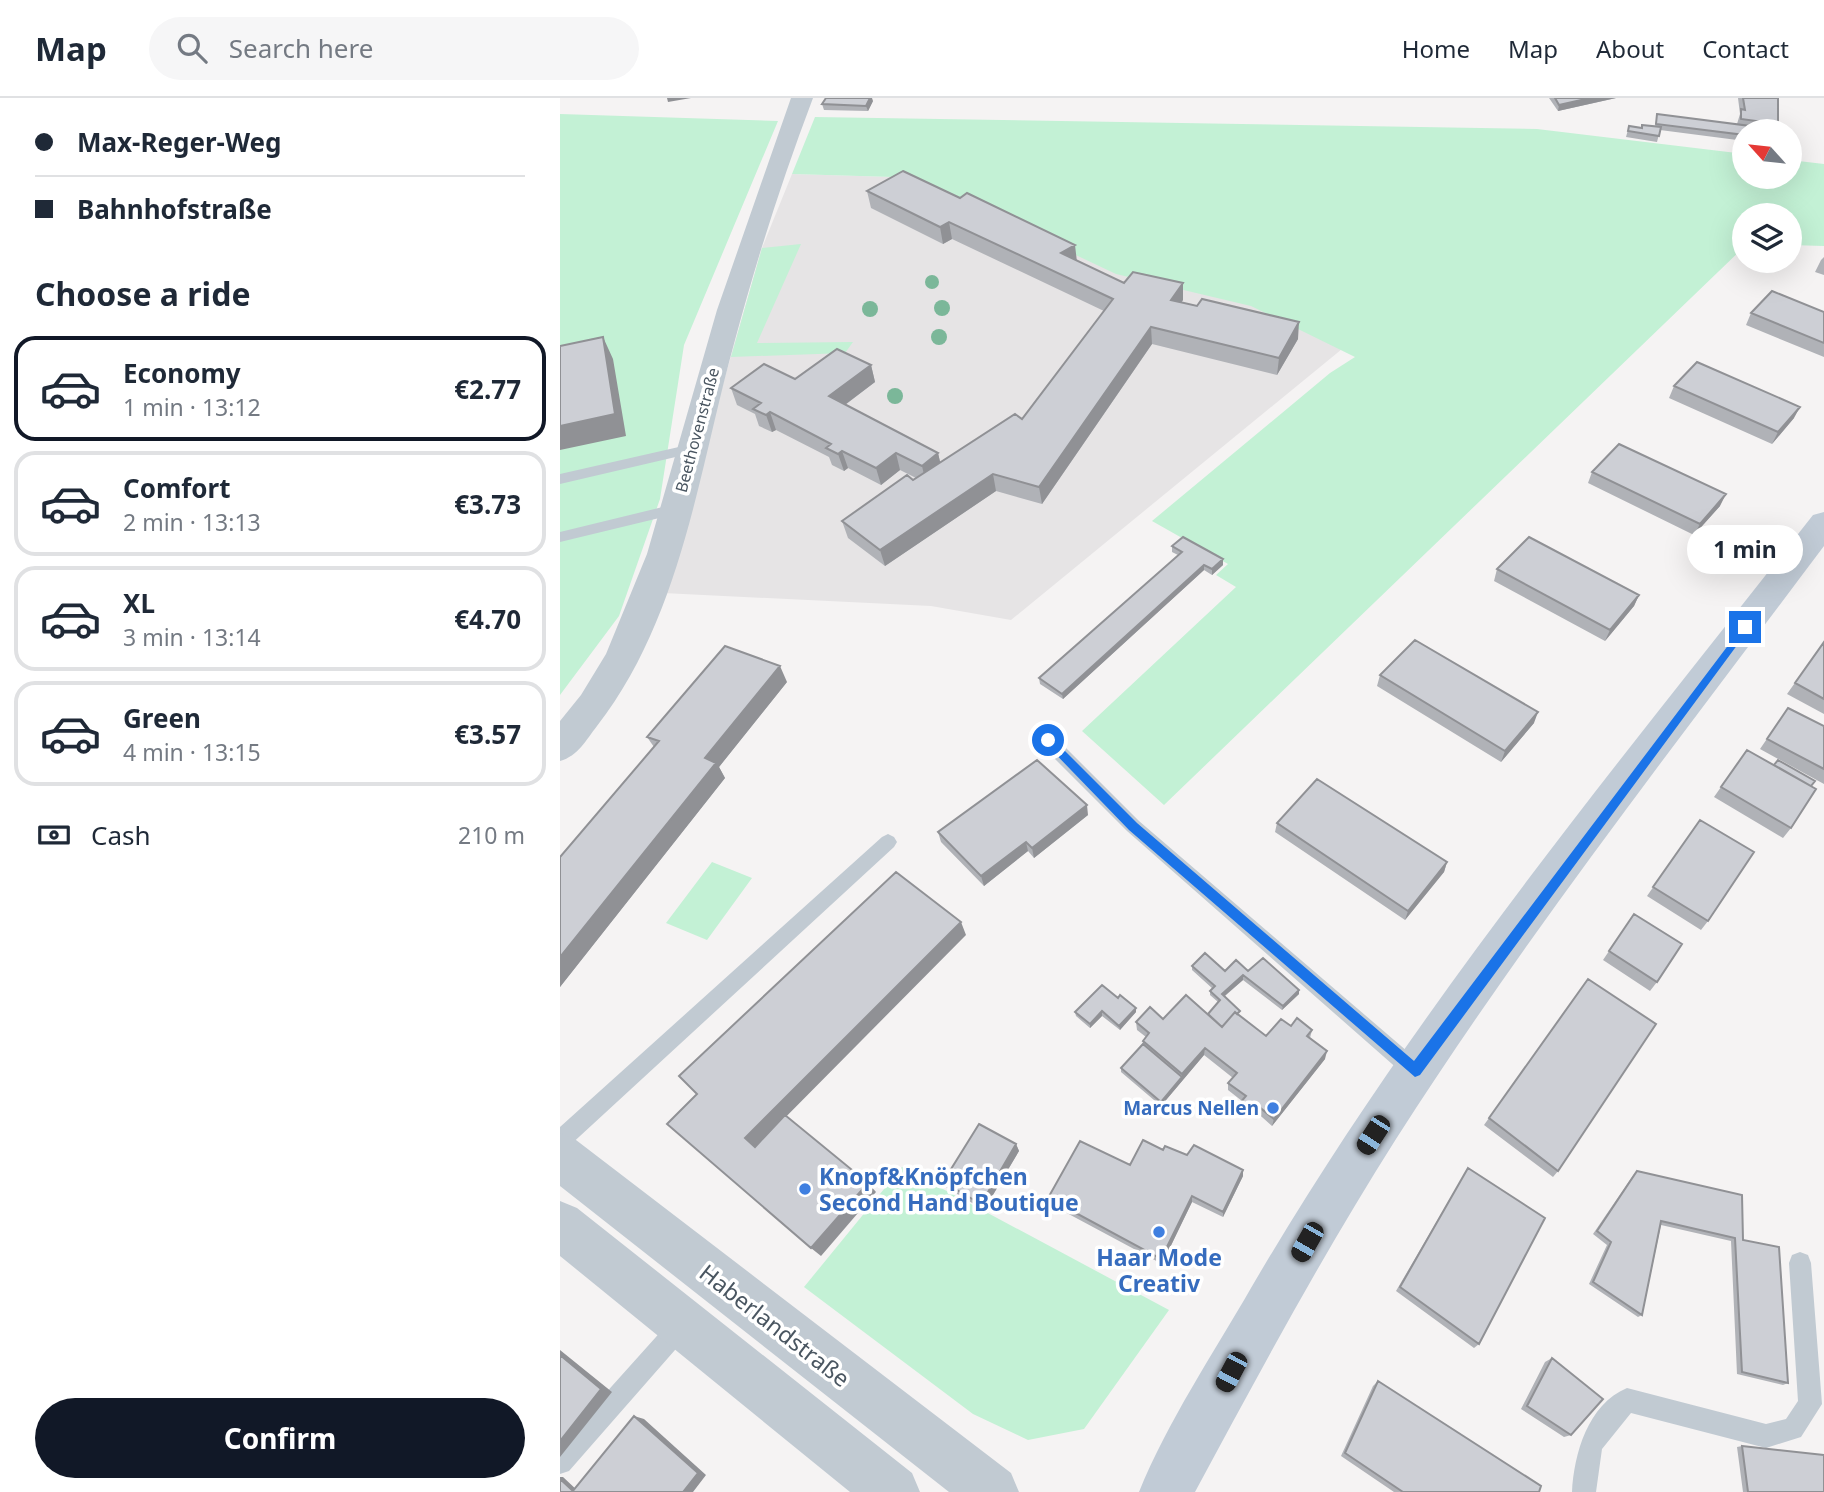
<!DOCTYPE html>
<meta charset="utf-8">
<style>
:root{--surface:#fff;--page:#f6f6f7;--text:#1f2937;--muted:#747a83;--line:#e0e1e3;--accent:#111827}
body{margin:0;font-family:"Noto Sans",sans-serif;background:var(--page);color:var(--text);height:100vh;display:flex;flex-direction:column;font-size:26px;white-space:nowrap}
*{box-sizing:border-box;margin:0}
p{font-size:23px;color:var(--muted)}
.icon{flex:none;width:38px;height:38px;fill:none;stroke:currentColor;stroke-width:2;stroke-linecap:round;stroke-linejoin:round}
.map{position:relative;flex:1;overflow:hidden}
.side{display:flex;flex-direction:column;background:var(--surface);width:560px}
.side>*{flex:none}
.banner{display:grid;align-content:center;height:154px;padding:0 35px;background:var(--surface)}
.needle{width:46px;rotate:297deg}
.controls{position:absolute;left:1172px;top:21px;display:grid;gap:14px}
.controls a{display:grid;place-items:center;width:70px;height:70px;border-radius:50%;background:var(--surface);box-shadow:0 7px 28px #0002;font-size:35px}
.end{position:absolute;width:32px;height:32px;margin:-16px;border:9px solid #1a73e8;background:#fff;box-shadow:0 0 0 4px #fff}
.from{border-radius:50%}
.bubble{position:absolute;height:49px;border-radius:24px;background:var(--surface);box-shadow:0 7px 28px #0002;font-size:23px;font-weight:700;line-height:49px;text-align:center}
.car{position:absolute;width:21px;height:42px;margin:-21px -10px;border-radius:9px;box-shadow:0 0 5px 2px #0007;background:linear-gradient(#222 24%,#8ab4d8 0 40%,#222 0 76%,#8ab4d8 0 86%,#222 0)}
.banner b{display:flex;align-items:center;gap:24px;height:66px;font-size:26px}
.banner b+b{border-top:2px solid var(--line)}
.banner i{width:18px;height:18px;background:var(--text)}
ul{padding:0;list-style:none}
li{display:flex;align-items:center;gap:21px;height:105px;margin:0 14px 10px;padding:0 21px;border:4px solid var(--line);border-radius:21px}
li div{flex:1}
li b{display:block;font-size:26px}
li em{font-style:normal;font-weight:700}
li.active{border-color:var(--accent)}
li>.icon{width:63px;height:63px;stroke-width:1.5}
h2{padding:0 35px;font-size:32px;line-height:84px}
.pay{display:flex;align-items:center;gap:18px;height:77px;padding:0 35px;font-size:26px}
.pay p{margin-inline-start:auto}
.primary-button{display:flex;gap:14px;margin-top:auto;padding:14px 35px}
.primary-button a{flex:1;height:80px;border-radius:42px;background:var(--accent);color:#fff;font-size:28px;font-weight:700;line-height:80px;text-align:center}
header{display:flex;align-items:center;gap:42px;box-sizing:border-box;height:98px;padding:0 35px;background:var(--surface);border-bottom:2px solid var(--line)}
header strong{font-size:33px}
nav{display:flex;gap:38px;margin-inline-start:auto;font-size:24px}
.search{width:490px;height:63px;background:var(--page);display:flex;align-items:center;gap:18px;box-sizing:border-box;padding:0 24px;border-radius:38px;color:var(--muted);font-size:26px}
main{display:flex;flex:1;min-height:0}
.map>svg:first-child{display:block}
.education{fill:#e6e4e5}
.green{fill:#c3f1d5}
.lines{fill:none;stroke-linecap:round;stroke-linejoin:round}
.service{fill:#c1cad2;fill-rule:evenodd}
.minor{fill:#c1cad2;fill-rule:evenodd}
.tertiary{fill:#c1cad2;fill-rule:evenodd}
.secondary{fill:#c1cbd6;fill-rule:evenodd}
.tree{fill:#7bb799}
.wall{fill:#b0b2b7}
.shaded-wall{fill:#909195}
.building{fill:#cdcfd5;stroke:#909195;stroke-width:2}
.route{fill:#1a73e8}
.shop-dot{fill:#3f7fe0;stroke:#fff;stroke-width:2.5}
.labels{text-anchor:middle;dominant-baseline:central;stroke-width:7;stroke-linejoin:round;paint-order:stroke}
.far-street-label{font-size:16px;fill:#4a5661;stroke:#fff}
.shop-label{font-size:19px;font-weight:bold;fill:#366cbe;stroke:#fff;text-anchor:end}
.near-shop-label{font-size:23px;font-weight:bold;fill:#366cbe;stroke:#fff;text-anchor:start}
.near-street-label{font-size:23px;fill:#4a5661;stroke:#fff}
</style>
<header>
<strong>Map</strong>
<div class="search"><svg class="icon" aria-label="search" viewBox="0 0 24 24"><circle cx="10" cy="10" r="6"/><path d="M15 15l6 6"/></svg>Search here</div>
<nav><a>Home</a><a>Map</a><a>About</a><a>Contact</a></nav>
</header>
<main>
<section class="side">
<div class="banner">
<b><i class="from"></i>Max-Reger-Weg</b>
<b><i></i>Bahnhofstraße</b>
</div>
<h2>Choose a ride</h2>
<ul>
<li class="active"><svg class="icon" aria-label="car" viewBox="0 0 24 24"><path d="M5 17H2v-5l4-1 3-4h7l3 4 3 1v5h-3M9 17h6M6 11h13"/><circle cx="7" cy="17" r="2"/><circle cx="17" cy="17" r="2"/></svg><div><b>Economy</b><p>1 min · 13:12</p></div><em>€2.77</em></li>
<li><svg class="icon" aria-label="car" viewBox="0 0 24 24"><path d="M5 17H2v-5l4-1 3-4h7l3 4 3 1v5h-3M9 17h6M6 11h13"/><circle cx="7" cy="17" r="2"/><circle cx="17" cy="17" r="2"/></svg><div><b>Comfort</b><p>2 min · 13:13</p></div><em>€3.73</em></li>
<li><svg class="icon" aria-label="car" viewBox="0 0 24 24"><path d="M5 17H2v-5l4-1 3-4h7l3 4 3 1v5h-3M9 17h6M6 11h13"/><circle cx="7" cy="17" r="2"/><circle cx="17" cy="17" r="2"/></svg><div><b>XL</b><p>3 min · 13:14</p></div><em>€4.70</em></li>
<li><svg class="icon" aria-label="car" viewBox="0 0 24 24"><path d="M5 17H2v-5l4-1 3-4h7l3 4 3 1v5h-3M9 17h6M6 11h13"/><circle cx="7" cy="17" r="2"/><circle cx="17" cy="17" r="2"/></svg><div><b>Green</b><p>4 min · 13:15</p></div><em>€3.57</em></li>
</ul>
<div class="pay"><svg class="icon" aria-label="cash" viewBox="0 0 24 24"><path d="M3 7h18v10H3z"/><circle cx="12" cy="12" r="2"/></svg>Cash<p>210 m</p></div>
<div class="primary-button"><a>Confirm</a></div>
</section>
<div class="map">
<svg width="1264" height="1394" viewBox="0 0 1264 1394">
<rect width="100%" height="100%" fill="#f5f3f3"/>
<path class="education" d="M232,76l166,5 395,161 -342,280 -80,-14 -268,-13 99,-345z"/>
<path class="green" d="M0,16l218,7 -94,224 -24,154 -41,117 -59,79z
M255,19l722,12 208,25v23h45v-17l34,4v82l-34,-1v-30h-45v31l-581,559 -82,-74 154,-144 -20,-12 12,-11 -76,-43 178,-148 25,-16 -104,-51 -135,-32 -142,-67 -81,-30 -101,-3z
M241,146l-44,99 96,-1 -8,11 -114,4 31,-109z
M152,764l40,16 -45,62 -41,-17z
M342,1069l267,143 -85,119 -56,11 -55,-26 -169,-127z"/>
<g class="lines">
<path class="service" d="M132,346l5,2v6l-137,32v-10z
M115,406l7,5 -2,4 -120,29v-10z
M487,635l6,2 86,86 283,243 3,7 -3,7 -7,3 -7,-3 -281,-247 -86,-86 -2,-5 2,-5z
M328,736l6,3 3,5 -3,5 -327,301 -7,3v-24l322,-290z
M1240,1154l8,3 3,8 11,141 -21,33 -35,11 -135,-35 -29,36 -6,43h-24c2,-38 16,-88 55,-104l139,36 20,-5 12,-18 -9,-138 3,-8z
M121,1217l8,3 3,8 -3,8 -120,137 -9,3v-30l113,-126z"/>
<path class="minor" d="M231,0h22c-30,79 -56,160 -78,242 -36,129 -53,277 -138,386 -11,14 -19,30 -37,35v-40l21,-26 25,-41 41,-100 70,-244z"/>
<path class="tertiary" d="M0,1035l16,7 435,333 8,19h-70l-389,-306z
M0,1103l17,7 335,265 8,19h-70l-290,-236z"/>
<path class="secondary" d="M1264,414v34c-146,195 -297,388 -428,593 -73,115 -137,234 -201,353h-56c29,-71 74,-138 112,-204 161,-276 365,-522 562,-773z"/>
</g>
<g class="tree">
<circle cx="372" cy="184" r="7"/>
<circle cx="382" cy="210" r="8"/>
<circle cx="310" cy="211" r="8"/>
<circle cx="379" cy="239" r="8"/>
<circle cx="335" cy="298" r="8"/>
</g>
<path class="wall" d="M989,0h67l-58,13z
M1178,0h40v26l-3,7h-30v10l-85,-11 -3,12 -31,-5 3,-11 13,2 13,-1 2,-13 80,10 3,-10z
M313,3l-5,10 -44,-1 -2,-6z
M307,93l209,70 48,22h59v17l-2,2 117,37 -21,36 -125,-31 -110,160 -46,-13 -111,75 -37,-28 -6,-17 74,-43 -16,-8 -19,15 -33,-17 -4,3 -12,-6 -3,-8 -53,-27 -4,2 -13,-6 -4,-12 -18,-9 -6,-17 64,-9 76,-14 4,17 -30,23 93,48 2,9 82,-43 82,-108 -152,-72 -9,5 -72,-36z
M1264,159v18l-9,-3 6,-12z
M1264,214v45l-78,-32 5,-12z
M1114,288l120,32 -22,26 -103,-46z
M1032,374l128,34 -26,29 -106,-52z
M612,448l51,13v6l-11,10 -8,-5 -141,129 -23,-15 -1,-6 139,-123 -6,-3z
M937,471l142,26 -5,11 -29,35 -111,-60z
M1264,544v72l-37,-20z
M820,577l154,48 -33,39 -124,-76z
M227,584l-68,85 6,11 -165,209v-130l94,-110 -7,-10z
M1228,610l36,18v58l-64,-35z
M1187,652l64,36 -20,42 -8,10 -69,-41z
M528,717l-54,43 -6,-7 -44,35 -43,-44 -3,-10z
M1140,722l8,101 -7,9 -54,-34z
M717,725l170,39 -3,10 -39,48 -130,-88z
M1074,816l23,68 -7,9 -47,-31z
M632,868l33,5h23l51,19v4l-17,16 -39,-30 -18,16 14,19 27,21 25,-10 21,4 -2,8 15,21 -53,67 -19,-17 -6,7 -7,-5v-8l2,-2 -14,-11v-7l5,-5 -29,-23 -43,51 -40,-34v-4l22,-24v-3l3,-4 -9,-7 -1,-8 72,-8 10,-12 -8,-7v-4l3,-2 -21,-19z
M515,914h61l-16,18 -18,-14 -12,12 -14,-12z
M929,1020l69,53 -5,6 -69,-52z
M456,1046l3,7 -35,59 -37,-22 -4,-6z
M603,1052l80,26 -20,41 -31,-15 -30,62 -112,-60 -2,-6 82,-33z
M908,1070l11,176 -5,4 -78,-57z
M1077,1073l106,69 45,143 -5,2 -46,-11 -6,-133 -70,-16 -19,90 -4,2 -49,-33 18,-39 -14,-11 41,-60z
M992,1260l19,77 -7,2 -43,-28 24,-47z
M818,1283l161,111h-145l-53,-36 32,-70z
M1182,1348l82,46h-81l-6,-45z"/>
<path class="shaded-wall" d="M107,0h24l-23,4z
M310,0h2l1,3 -5,10 -2,-5z
M1030,0h26l-58,13 1,-6z
M389,124l3,17 -9,5 -3,-17z
M515,147l2,17 -16,-9z
M623,185v17l-12,17v-17z
M739,224l-1,17 -21,36 2,-17z
M591,229l1,17 -110,160 -3,-17z
M43,239l10,22 13,77 -66,14v-24z
M311,267l4,17 -41,31 -5,-17z
M1240,309l-6,11 -22,26 6,-12z
M210,314l6,18 -4,2 -6,-17z
M282,353l6,17 -4,3 -6,-17z
M336,355l4,17 -19,15 -5,-17z
M378,355l4,17 -16,13 -4,-17z
M433,376l3,17 -111,75 -5,-16z
M1166,396l-6,12 -26,29 6,-11z
M663,461v6l-11,10v-6z
M644,467v5l-141,129 -1,-5z
M1079,497l-5,11 -29,35 5,-11z
M220,568l7,16 -68,85 6,11 -165,209v-30l145,-199z
M978,614l-4,11 -33,39 4,-11z
M527,707l1,10 -54,43 -2,-10z
M466,744l2,9 -44,35 -3,-10z
M887,764l-3,10 -39,48 3,-9z
M401,824l5,13 -211,213 -10,-10z
M683,877v5l-21,18v-4z
M739,892v4l-17,16 1,-4z
M576,910v4l-16,18 -1,-4z
M542,913v5l-12,12v-4z
M645,950l-1,7 -43,51v-4l21,-25v-3z
M767,953l-2,8 -53,67 2,-7z
M693,1004v7l-6,7v-7z
M456,1046l3,7 -35,59 -3,-6z
M683,1072v6l-20,41v-5z
M308,1085l8,9 -55,64 -10,-8z
M632,1098v6l-30,62 -1,-5z
M0,1252l52,42 -52,65z
M74,1318l10,3 62,56 -13,17h-10z
M0,1379h3l16,15h-5l-14,-13z"/>
<path class="building" d="M266,0h44l-4,8 -44,-2z
M995,0h35l-31,7z
M1183,0h35v26l-37,-5v-10l4,1z
M1097,16l93,12v5h-5v4l-89,-11z
M1082,27l19,2 -2,9 -31,-5 1,-5 13,2z
M343,73l57,27 7,-5 108,52 -14,8 63,30 9,-11 50,11 -12,17 26,6 5,-7 97,23 -20,36 -128,-31 -112,160 -46,-13 -113,76 -38,-29 65,-46 6,5 102,-66 7,5 91,-120 -164,-77 -9,5 -73,-36z
M1212,193l52,21v31l-73,-30z
M43,239l12,77 -55,12v-80z
M277,251l34,16 -42,31 109,57 -16,13 -26,-13 -20,15 -34,-17 -4,3 -12,-6 5,-4 -61,-32 -4,3 -13,-6 8,-6 -30,-15 33,-24 31,15z
M1137,264l103,45 -22,25 -104,-46z
M1059,346l107,50 -26,30 -108,-52z
M623,439l40,22 -11,10 -8,-4 -142,129 -23,-16 143,-126 -10,-6z
M969,439l110,58 -29,35 -113,-61z
M855,542l123,72 -33,39 -125,-76z
M1264,544v57l-29,-16z
M165,548l55,20 -75,92 11,5 -156,194v-100l99,-116 -12,-4z
M1228,610l36,18v43l-57,-30z
M1187,652l69,39 -25,39 -70,-41z
M477,662l50,45 -55,43 -6,-6 -45,34 -43,-44z
M1218,662l37,21 -4,5 -37,-21z
M757,681l130,83 -39,49 -131,-88z
M1140,722l54,32 -46,69 -55,-34z
M336,774l65,50 -216,216 10,9 30,-32 83,68 -57,65 -144,-124 30,-30 -18,-18z
M1074,816l48,30 -25,38 -48,-31z
M645,855l20,18 11,-11 12,11 15,-13 36,32 -16,16 -40,-31 -21,19 18,17 -3,3 -2,-2 -13,15 -14,-13 12,-14 -10,-9 5,-5 -23,-20z
M1028,881l68,45 -98,147 -69,-53z
M542,887l16,13 2,-3 16,13 -17,18 -17,-15 -12,13 -15,-12z
M626,897l36,32 13,-15 31,24 15,-17 10,7 6,-8 15,12 -5,6 20,15 -53,68 -21,-17 -6,7 -7,-6 6,-7 -18,-13 9,-10 -32,-25 -23,26 -39,-33 6,-8 -13,-11 14,-15 13,12z
M583,946l39,33 -21,25 -40,-34z
M419,1026l37,20 -35,60 -38,-22z
M583,1042l20,10 2,-4 22,9 7,-10 49,25 -20,42 -31,-16 -31,63 -113,-61 32,-57 50,24z
M908,1070l77,50 -66,126 -79,-57z
M1077,1073l105,24 1,45 36,7 9,136 -46,-11 -7,-134 -74,-17 -19,94 -49,-33 18,-40 -14,-11z
M0,1257l41,34 -41,52z
M992,1260l51,41 -32,36 -44,-29z
M818,1283l163,105 -2,6h-136l-58,-39z
M74,1318l64,57 -15,19h-111z
M1182,1348l82,9v37h-76z
M0,1381l13,12 -1,1h-12z"/>
<path class="route" d="M1185,525l5,4 -1,2 -329,446 -5,2 -286,-247 -87,-90 2,-3h7l86,86 277,238z"/>
<g class="shop-dot">
<circle cx="713" cy="1010" r="7"/>
<circle cx="245" cy="1091" r="7"/>
<circle cx="599" cy="1134" r="7"/>
</g>
<g class="labels">
<g class="far-street-label">
<text transform="translate(137 332) rotate(-75)">Beethovenstraße</text>
</g>
<g class="shop-label">
<text x="699" y="1010">Marcus Nellen</text>
</g>
<g class="near-shop-label">
<text x="259" y="1078">Knopf&amp;Knöpfchen<tspan x="259" dy="26">Second Hand Boutique</tspan></text>
<text x="599" y="1159" text-anchor="middle">Haar Mode<tspan x="599" dy="26">Creativ</tspan></text>
</g>
<g class="near-street-label">
<text transform="translate(215 1227) rotate(38)">Haberlandstraße</text>
</g>
</g>
</svg>
<div class="controls">
<a><svg class="needle" viewBox="-14 -14 28 28"><path d="M0-13l5 13h-10z" fill="#e53935"/><path d="M0 13l5-13h-10z" fill="#747a83"/></svg></a>
<a><svg class="icon" aria-label="layers" viewBox="0 0 24 24"><path d="M12 4l9 5-9 5-9-5zM3 14l9 5 9-5"/></svg></a>
</div>
<i class="end from" style="left:488px;top:642px"></i>
<i class="end" style="left:1185px;top:529px"></i>
<div class="bubble" style="left:1127px;top:427px;width:116px">1 min</div>
<i class="car" style="left:813px;top:1037px;rotate:213deg"></i>
<i class="car" style="left:747px;top:1144px;rotate:210deg"></i>
<i class="car" style="left:671px;top:1274px;rotate:208deg"></i>
</div>
</main>
